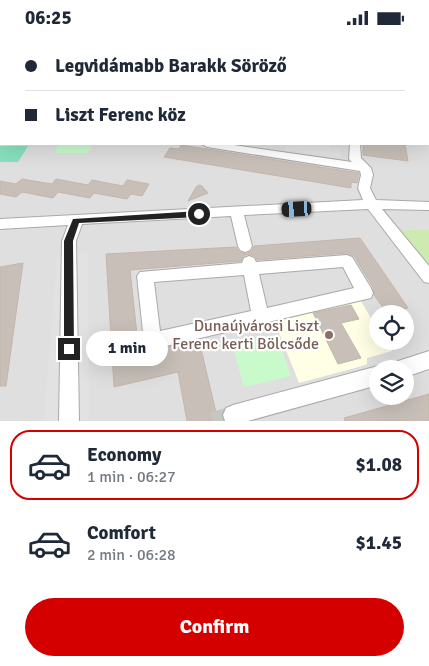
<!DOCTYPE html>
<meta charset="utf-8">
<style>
:root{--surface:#fff;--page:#f6f6f7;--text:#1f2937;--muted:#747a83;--line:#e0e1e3;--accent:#d40000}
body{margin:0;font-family:Signika,sans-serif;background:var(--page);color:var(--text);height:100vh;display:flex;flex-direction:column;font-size:19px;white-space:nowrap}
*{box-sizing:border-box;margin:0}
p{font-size:16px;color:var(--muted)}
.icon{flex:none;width:28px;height:28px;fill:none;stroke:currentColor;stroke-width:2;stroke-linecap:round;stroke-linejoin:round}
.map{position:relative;height:386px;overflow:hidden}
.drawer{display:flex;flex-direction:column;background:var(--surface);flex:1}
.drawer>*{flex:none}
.hud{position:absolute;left:0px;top:0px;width:430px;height:110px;box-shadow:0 5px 20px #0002;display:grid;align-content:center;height:110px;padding:0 25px;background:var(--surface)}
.controls{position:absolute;left:369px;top:270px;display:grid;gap:10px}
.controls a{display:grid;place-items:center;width:45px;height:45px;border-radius:50%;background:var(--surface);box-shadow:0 5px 20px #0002;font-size:25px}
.end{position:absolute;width:22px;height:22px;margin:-11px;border:6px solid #222;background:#fff;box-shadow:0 0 0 2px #fff}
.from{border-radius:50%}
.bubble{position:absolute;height:35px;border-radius:18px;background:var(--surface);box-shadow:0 5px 20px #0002;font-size:16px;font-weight:700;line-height:35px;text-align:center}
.car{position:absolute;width:15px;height:30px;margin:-15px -8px;border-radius:6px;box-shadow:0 0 4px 1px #0007;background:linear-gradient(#222 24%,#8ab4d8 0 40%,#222 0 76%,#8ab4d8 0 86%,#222 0)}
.hud b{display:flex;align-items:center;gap:18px;height:48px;font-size:19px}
.hud b+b{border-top:1px solid var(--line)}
.hud i{width:12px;height:12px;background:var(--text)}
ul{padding:9px 0 0;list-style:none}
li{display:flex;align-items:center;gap:15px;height:70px;margin:0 10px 8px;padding:0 15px;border:2px solid transparent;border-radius:20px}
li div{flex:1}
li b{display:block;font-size:19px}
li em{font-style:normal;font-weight:700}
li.active{border-color:var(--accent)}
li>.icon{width:45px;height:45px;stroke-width:1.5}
.cta{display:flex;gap:10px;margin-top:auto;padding:10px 25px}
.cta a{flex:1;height:58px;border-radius:30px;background:var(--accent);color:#fff;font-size:20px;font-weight:700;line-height:58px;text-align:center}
.status{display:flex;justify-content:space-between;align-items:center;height:35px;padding:0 25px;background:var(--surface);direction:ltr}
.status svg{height:14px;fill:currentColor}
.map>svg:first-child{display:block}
.residential{fill:#e0dfdf;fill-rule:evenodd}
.education{fill:#ffffe5}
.grass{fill:#cdebb0}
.park{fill:#c8facc}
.pitch{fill:#88e0be}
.parking{fill:#e2e2e2}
.building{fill:#c7bfb8;stroke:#c4b6ab}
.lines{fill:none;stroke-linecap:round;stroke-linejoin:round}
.street-tunnel{stroke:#c8c6c1;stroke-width:18;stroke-dasharray:18 9;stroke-linecap:butt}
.street-casing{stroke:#a9a9a9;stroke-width:2}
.secondary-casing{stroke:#707d05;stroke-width:2}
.street{fill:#fff;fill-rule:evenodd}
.secondary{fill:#f7fabf;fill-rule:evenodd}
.route{fill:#222}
.education-dot{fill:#8d6e63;stroke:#fff;stroke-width:2}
.labels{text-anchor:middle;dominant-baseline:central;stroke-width:4.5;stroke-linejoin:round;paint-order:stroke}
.near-education-label{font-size:16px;fill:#785e54;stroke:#fff;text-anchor:end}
</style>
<div class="status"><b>06:25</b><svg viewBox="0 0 49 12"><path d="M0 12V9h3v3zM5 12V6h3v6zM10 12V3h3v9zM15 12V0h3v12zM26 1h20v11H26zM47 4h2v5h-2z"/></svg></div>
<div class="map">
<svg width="429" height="386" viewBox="0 0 429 386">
<rect width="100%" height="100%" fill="#f2efe9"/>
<path class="residential" d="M0,0h429v386h-429zM1,1h428v108h-428zM378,279h27v27h-27zM378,334h27v27h-27z"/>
<path class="education" d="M359,263l18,30 1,13h7l7,10 -25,7v6l-5,2 -63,17 -25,-63 59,-13z"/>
<path class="grass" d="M429,194v40l-32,-38z"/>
<path class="park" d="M59,109l33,1 -4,8h-34z
M276,300l15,41 -47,11 -12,-43z"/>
<path class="pitch" d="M0,111h28l-10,16h-18z"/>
<path class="parking" d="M287,109h43v5l11,1v8l-56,-8z
M88,217l1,167 -9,2h-36l13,-163z"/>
<path class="building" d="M363,109h42l3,17 -45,-6z
M181,110l178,28v2l-2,8 -6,-1v6l-187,-31 6,-9 9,1z
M22,144l30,5 4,-5 32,6 4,-5 31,6 4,-6 22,4 -7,12 -11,-2 -4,5 -33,-6 -4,5 -32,-6 -5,6 -31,-6 -6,5 -16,-3v-13l16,3z
M199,150l3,1 6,7 -20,8 8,-14z
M360,203l48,70 -21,5 -13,-18 -1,-8 -19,-31 -7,-3 -90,7 -2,-4 -7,-2 -5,2 -2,5 -111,9 9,83 60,-13 19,81h-31l-9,-49 -64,15 -8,-133 130,-7 3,5 7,2 6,-3 2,-5z
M23,228l-17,123h-6v-119z
M351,270l8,14 -18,4 20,35 -23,6 -25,-51z
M429,359v27h-84l-1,-3z"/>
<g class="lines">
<path class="street-tunnel" d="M213,386l20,-6"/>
<defs>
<path id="street" d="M163,0h10v1h-10z
M195,0h6v1h-6z
M0,21h1v5h-1z
M202,109h25l125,18 -3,-3 1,-15h10l1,14 10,10 2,7 -3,13 6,12 53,2v8l-47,-1 47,57v17l-5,-1 -56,-73 -124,6 8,31 -2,4 -5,2 -5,-2 -2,-4 -7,-30 -149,8 -6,17 3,180h-20l3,-180 6,-16 -68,4v-10l363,-19 -5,-12 3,-13 -1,-4 -153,-24z
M347,220l5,2 19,31 2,5 -2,5 -218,51 -6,-2 -3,-6 -7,-65 3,-4 102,-9 2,-5 5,-2 5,2 2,4zM343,232l11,21 -87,20 -8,-34zM244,240l7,36 -91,20 -6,-49z
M429,316v18l-24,8v-8h-12l2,-7z
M378,331l7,3h-7v16l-130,36h-23l-2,-6 3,-7 7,-3z"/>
<path id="secondary" d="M0,78h1v8h-1z"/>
</defs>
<use href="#street" class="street-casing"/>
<use href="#secondary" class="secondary-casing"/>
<use href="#street" class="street"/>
<use href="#secondary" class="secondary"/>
</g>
<path class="route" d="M199,176l4,3 -4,3 -120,6 -6,18 1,108 -1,3 -4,2 -4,-2 -1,-3v-108l9,-22z"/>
<circle class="education-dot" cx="329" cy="300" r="5"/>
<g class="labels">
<g class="near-education-label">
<text x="319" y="291">Dunaújvárosi Liszt<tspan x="319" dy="18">Ferenc kerti Bölcsőde</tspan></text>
</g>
</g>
</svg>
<div class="controls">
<a><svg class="icon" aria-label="locate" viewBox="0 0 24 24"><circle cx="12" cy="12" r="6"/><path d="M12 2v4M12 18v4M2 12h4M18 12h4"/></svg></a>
<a><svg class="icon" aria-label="layers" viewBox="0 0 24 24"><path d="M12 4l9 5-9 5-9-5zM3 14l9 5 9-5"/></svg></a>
</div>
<i class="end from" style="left:199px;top:179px"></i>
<i class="end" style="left:69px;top:314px"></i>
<div class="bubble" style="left:86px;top:296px;width:82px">1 min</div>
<i class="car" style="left:297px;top:174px;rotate:267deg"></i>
<div class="hud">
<b><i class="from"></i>Legvidámabb Barakk Söröző</b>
<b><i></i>Liszt Ferenc köz</b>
</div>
</div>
<section class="drawer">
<ul>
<li class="active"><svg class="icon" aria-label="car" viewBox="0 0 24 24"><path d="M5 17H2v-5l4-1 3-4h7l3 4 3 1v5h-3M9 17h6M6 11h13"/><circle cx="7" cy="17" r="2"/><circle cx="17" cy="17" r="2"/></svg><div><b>Economy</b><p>1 min · 06:27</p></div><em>$1.08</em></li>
<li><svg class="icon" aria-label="car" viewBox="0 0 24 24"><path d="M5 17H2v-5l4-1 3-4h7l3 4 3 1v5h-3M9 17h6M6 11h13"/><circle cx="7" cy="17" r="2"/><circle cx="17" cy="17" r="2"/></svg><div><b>Comfort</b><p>2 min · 06:28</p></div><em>$1.45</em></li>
</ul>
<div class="cta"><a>Confirm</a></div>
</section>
